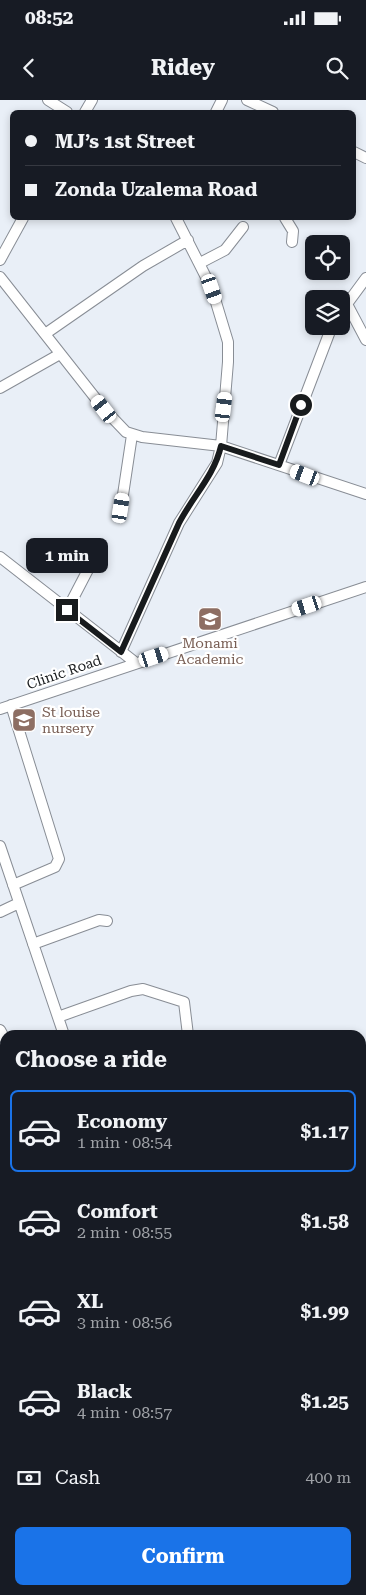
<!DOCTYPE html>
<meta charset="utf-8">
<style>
:root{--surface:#171b24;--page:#242831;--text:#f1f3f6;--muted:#9ea1a6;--line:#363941;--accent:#1a73e8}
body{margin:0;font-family:"Roboto Serif",serif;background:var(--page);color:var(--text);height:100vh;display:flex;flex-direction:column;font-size:19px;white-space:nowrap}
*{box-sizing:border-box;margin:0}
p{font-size:16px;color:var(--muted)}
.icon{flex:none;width:28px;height:28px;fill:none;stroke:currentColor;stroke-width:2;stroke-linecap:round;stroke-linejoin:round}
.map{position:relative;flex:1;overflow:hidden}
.sheet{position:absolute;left:0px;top:930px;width:366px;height:565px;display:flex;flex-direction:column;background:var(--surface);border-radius:15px 15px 0 0;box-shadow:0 2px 8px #0003}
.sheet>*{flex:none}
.guide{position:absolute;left:10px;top:10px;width:346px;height:110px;border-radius:8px;box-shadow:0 2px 8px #0003;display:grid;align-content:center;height:110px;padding:0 15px;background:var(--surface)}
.buttons{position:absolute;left:305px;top:135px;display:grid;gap:10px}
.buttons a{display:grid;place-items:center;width:45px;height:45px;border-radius:8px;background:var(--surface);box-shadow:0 2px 8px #0003;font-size:25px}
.end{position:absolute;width:22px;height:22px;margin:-11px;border:6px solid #181b1d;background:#fff;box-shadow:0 0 0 2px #fff}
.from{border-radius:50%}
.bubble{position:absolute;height:35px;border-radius:8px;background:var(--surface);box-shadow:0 2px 8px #0003;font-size:16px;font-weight:700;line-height:35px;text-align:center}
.car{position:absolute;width:15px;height:30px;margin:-15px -8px;border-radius:6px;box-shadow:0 0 4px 1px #0007;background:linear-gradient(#fff 24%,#345 0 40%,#fff 0 76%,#345 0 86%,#fff 0)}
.guide b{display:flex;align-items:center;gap:18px;height:48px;font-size:19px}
.guide b+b{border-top:1px solid var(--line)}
.guide i{width:12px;height:12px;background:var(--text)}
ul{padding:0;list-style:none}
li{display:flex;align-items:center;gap:15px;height:82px;margin:0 10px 8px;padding:0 5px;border:2px solid transparent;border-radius:8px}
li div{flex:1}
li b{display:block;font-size:19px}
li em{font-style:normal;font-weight:700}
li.on{border-color:var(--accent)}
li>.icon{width:45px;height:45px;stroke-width:1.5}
h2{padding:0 15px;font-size:22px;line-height:60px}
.pay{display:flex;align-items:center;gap:12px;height:55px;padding:0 15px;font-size:19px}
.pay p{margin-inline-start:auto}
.button{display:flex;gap:10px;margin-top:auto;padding:10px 15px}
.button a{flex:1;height:58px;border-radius:8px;background:var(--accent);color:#fff;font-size:20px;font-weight:700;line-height:58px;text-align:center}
.status{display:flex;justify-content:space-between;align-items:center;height:35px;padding:0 25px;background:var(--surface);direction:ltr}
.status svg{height:14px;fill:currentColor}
header{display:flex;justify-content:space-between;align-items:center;height:65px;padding:0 15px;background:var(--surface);font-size:22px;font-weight:700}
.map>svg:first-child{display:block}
.green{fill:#afdab9}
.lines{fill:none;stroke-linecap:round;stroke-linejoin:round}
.minor-casing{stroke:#888d95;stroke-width:12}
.minor{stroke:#fff;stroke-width:10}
.route{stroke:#181b1d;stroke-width:6}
.labels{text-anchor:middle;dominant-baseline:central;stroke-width:4.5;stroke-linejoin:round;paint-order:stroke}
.education-label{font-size:14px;fill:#785e54;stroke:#fff}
.street-label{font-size:14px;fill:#181b1d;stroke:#fff}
</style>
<div class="status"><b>08:52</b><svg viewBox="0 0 49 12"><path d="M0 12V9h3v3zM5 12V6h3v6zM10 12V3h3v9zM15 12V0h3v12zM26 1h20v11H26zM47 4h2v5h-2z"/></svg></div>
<header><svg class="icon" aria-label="back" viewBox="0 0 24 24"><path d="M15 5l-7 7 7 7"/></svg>Ridey<svg class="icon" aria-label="search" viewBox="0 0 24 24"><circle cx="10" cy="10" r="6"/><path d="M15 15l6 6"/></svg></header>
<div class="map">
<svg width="366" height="1495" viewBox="0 0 366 1495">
<rect width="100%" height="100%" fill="#e9eff7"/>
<path class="green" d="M5,1173v317h356v-316l5,-1v322h-366v-320z"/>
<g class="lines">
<defs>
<path id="minor" d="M48,0l19,12
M247,0l26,12
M85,12l7,-12
M216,12l6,-12
M354,52l12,6
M285,118l8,13 -1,11
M0,160l23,-42
M200,163l25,-13 18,-23
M0,177l104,132 22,23 16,5 79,9 145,48
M347,204l19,36
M341,212l25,-34
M45,234l98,-68 45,-26
M0,288l60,-34
M279,365l53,-139
M121,408l11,-73
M0,457l136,106
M67,510l25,-48
M121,552l58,-129 38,-60 4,-17 7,-84v-20l-16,-53 -36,-71
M11,605l48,154 -4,8 -42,18
M0,609l366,-122
M0,746l64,189
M0,812l19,-9
M33,844l66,-24 8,1
M58,917l73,-26 12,-2 41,13 4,33
M0,930l5,9
M0,958l5,-2
M0,1032l5,-1
M361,1183l5,-1
M0,1319l5,5
M0,1412l5,-5"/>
</defs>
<use href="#minor" class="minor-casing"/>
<use href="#minor" class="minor"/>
</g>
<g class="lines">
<path class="route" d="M67,510l54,42 58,-129c14,-27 35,-47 42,-77l58,19 22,-60"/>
</g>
<defs>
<symbol id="school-square" viewBox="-11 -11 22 22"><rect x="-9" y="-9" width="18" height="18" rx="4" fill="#8d6e63" stroke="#fff"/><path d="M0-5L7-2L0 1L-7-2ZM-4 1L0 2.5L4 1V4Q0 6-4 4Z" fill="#fff"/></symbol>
</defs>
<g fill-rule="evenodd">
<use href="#school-square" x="196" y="505" width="28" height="28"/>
<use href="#school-square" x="10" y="606" width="28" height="28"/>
</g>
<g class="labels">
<g class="education-label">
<text x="210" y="543">Monami<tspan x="210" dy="16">Academic</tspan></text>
<text x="42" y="612" text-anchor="start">St louise<tspan x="42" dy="16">nursery</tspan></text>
</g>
<g class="street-label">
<text transform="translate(64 572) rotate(-19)">Clinic Road</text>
</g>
</g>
</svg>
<div class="buttons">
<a><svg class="icon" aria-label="locate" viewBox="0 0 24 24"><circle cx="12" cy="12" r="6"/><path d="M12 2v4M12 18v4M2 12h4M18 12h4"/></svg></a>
<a><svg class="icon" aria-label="layers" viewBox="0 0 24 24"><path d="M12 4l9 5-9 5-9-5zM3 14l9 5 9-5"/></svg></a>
</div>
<i class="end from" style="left:301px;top:305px"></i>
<i class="end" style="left:67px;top:510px"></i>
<div class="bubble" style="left:26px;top:438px;width:82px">1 min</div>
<i class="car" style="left:212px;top:189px;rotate:161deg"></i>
<i class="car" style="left:224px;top:307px;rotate:7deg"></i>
<i class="car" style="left:104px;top:309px;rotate:322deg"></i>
<i class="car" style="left:305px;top:375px;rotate:291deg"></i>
<i class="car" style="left:121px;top:408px;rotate:9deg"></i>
<i class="car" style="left:307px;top:506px;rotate:252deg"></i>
<i class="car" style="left:154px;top:557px;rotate:72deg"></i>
<div class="guide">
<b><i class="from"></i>MJ’s 1st Street</b>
<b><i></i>Zonda Uzalema Road</b>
</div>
<section class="sheet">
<h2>Choose a ride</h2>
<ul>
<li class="on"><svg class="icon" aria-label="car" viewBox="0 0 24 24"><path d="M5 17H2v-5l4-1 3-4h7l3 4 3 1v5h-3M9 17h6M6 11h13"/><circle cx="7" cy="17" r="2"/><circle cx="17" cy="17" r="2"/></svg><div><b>Economy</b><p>1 min · 08:54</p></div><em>$1.17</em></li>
<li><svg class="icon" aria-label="car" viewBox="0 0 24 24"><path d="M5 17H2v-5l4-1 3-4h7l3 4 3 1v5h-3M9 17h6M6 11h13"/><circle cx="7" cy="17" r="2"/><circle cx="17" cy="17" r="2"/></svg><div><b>Comfort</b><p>2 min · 08:55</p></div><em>$1.58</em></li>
<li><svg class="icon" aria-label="car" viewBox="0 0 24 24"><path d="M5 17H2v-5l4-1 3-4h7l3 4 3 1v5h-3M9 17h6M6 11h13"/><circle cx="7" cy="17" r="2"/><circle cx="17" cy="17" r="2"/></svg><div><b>XL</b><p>3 min · 08:56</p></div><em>$1.99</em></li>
<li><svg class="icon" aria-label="car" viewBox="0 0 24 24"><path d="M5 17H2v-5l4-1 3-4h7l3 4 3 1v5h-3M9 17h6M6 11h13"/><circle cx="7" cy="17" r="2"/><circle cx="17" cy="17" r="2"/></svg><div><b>Black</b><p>4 min · 08:57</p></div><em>$1.25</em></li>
</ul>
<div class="pay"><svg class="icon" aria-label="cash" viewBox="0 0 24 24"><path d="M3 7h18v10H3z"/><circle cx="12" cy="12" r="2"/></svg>Cash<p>400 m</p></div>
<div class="button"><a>Confirm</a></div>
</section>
</div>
